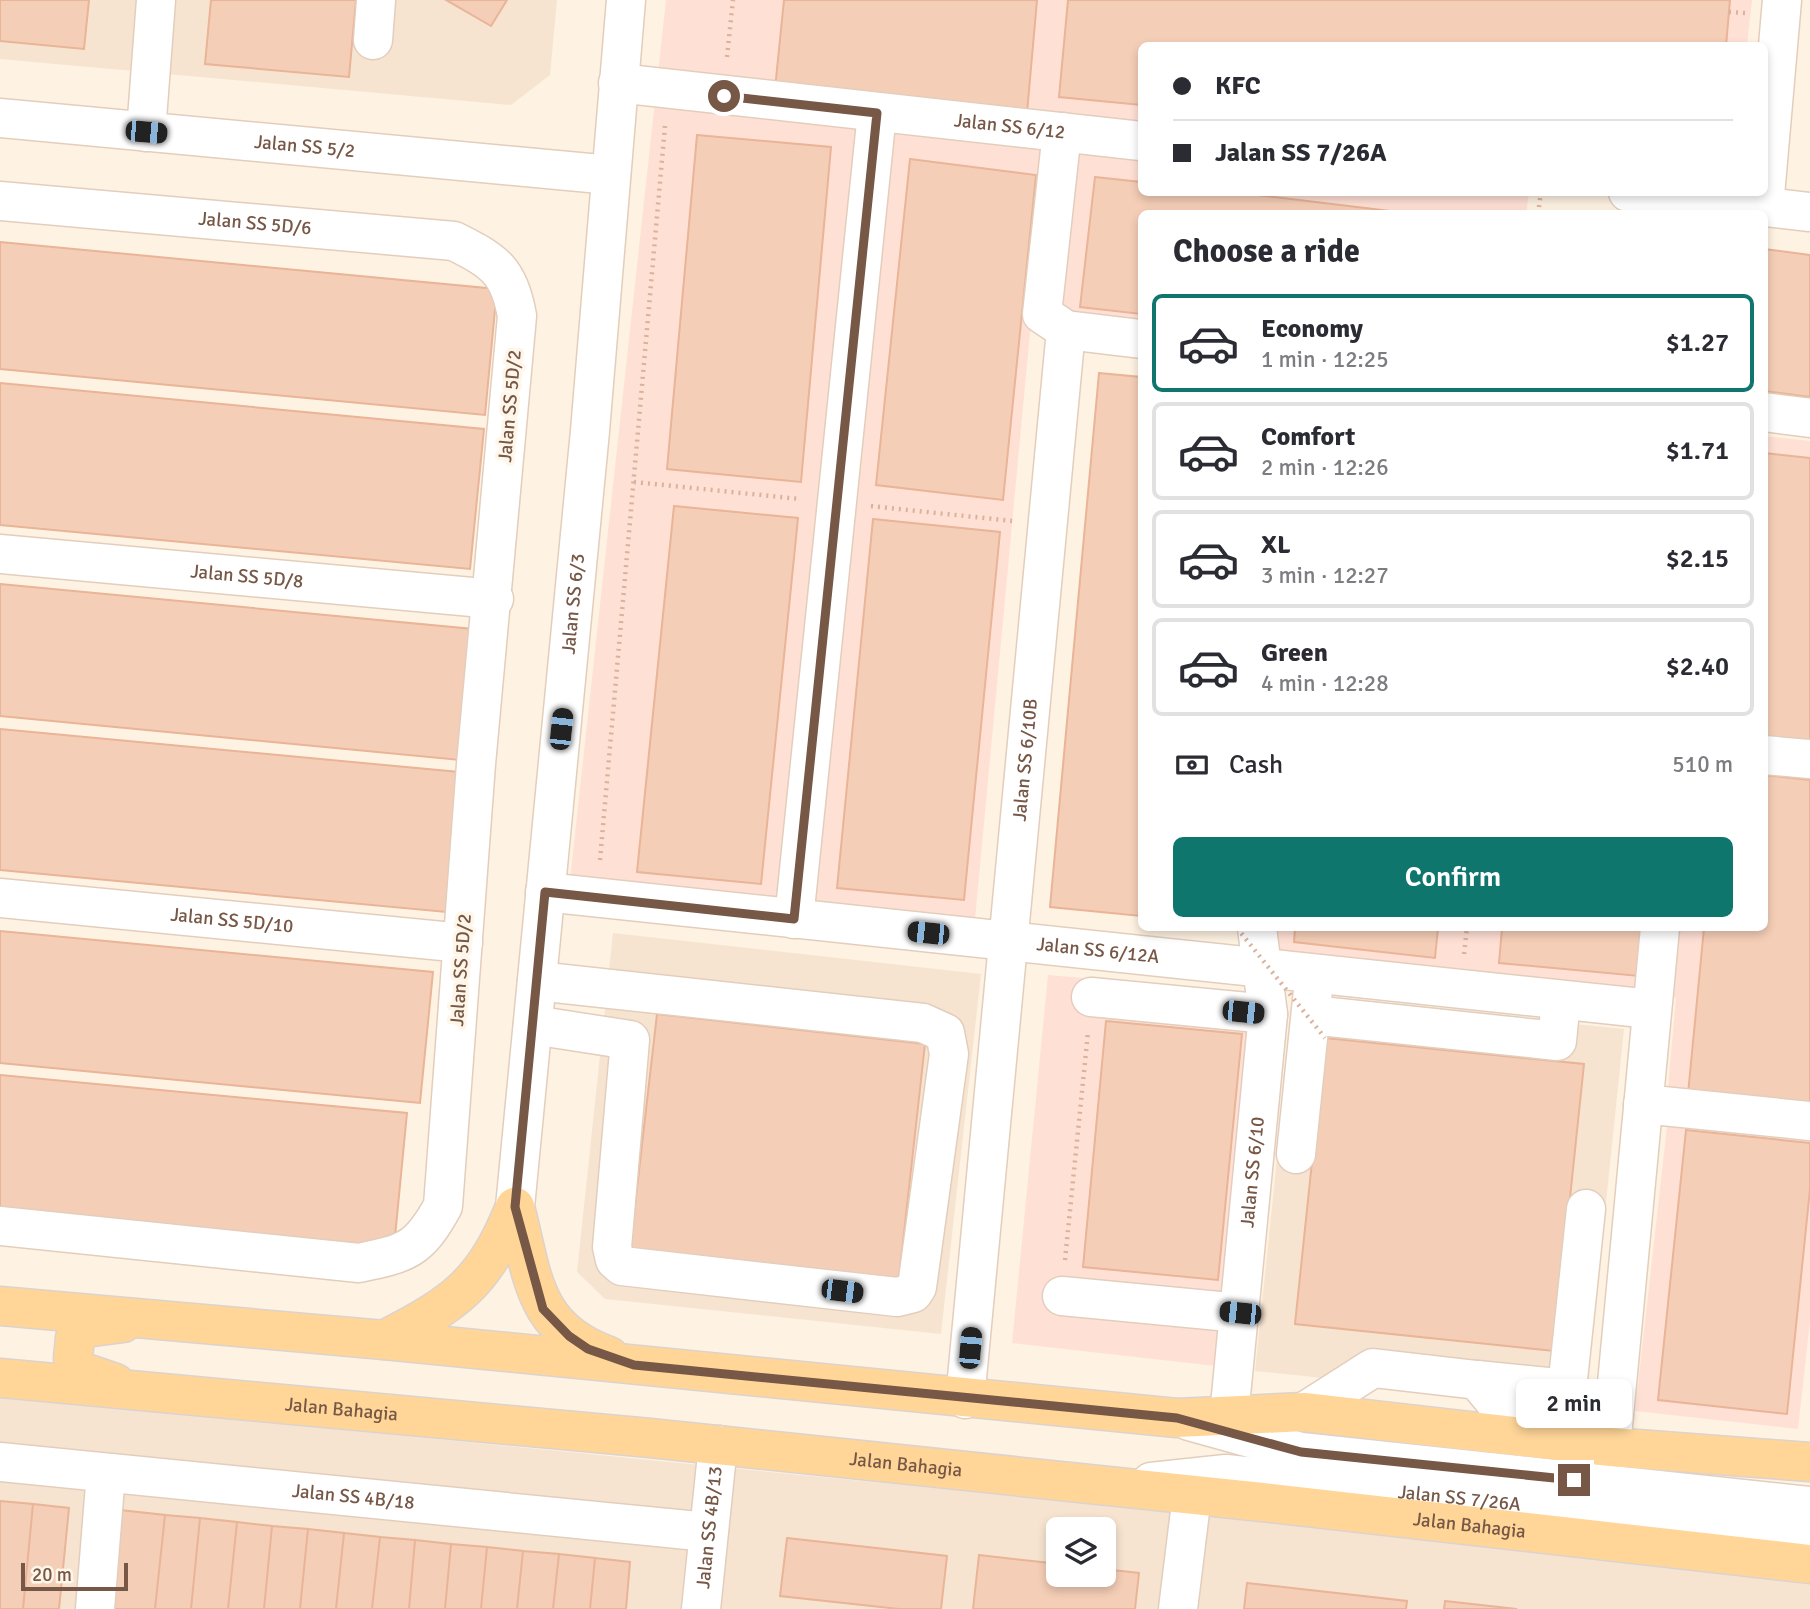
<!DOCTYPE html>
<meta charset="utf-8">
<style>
:root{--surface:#fff;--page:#f7f7f7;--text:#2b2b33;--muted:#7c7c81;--line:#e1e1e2;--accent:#0f766e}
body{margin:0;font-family:Signika,sans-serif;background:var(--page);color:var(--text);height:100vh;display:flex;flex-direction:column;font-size:26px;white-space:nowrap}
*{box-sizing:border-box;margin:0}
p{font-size:23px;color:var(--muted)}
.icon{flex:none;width:38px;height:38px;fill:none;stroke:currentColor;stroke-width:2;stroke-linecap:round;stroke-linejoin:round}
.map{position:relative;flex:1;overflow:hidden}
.sheet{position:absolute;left:1138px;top:210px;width:630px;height:721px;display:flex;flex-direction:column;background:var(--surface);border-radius:10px;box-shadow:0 4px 10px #0003}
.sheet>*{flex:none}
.banner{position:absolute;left:1138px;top:42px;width:630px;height:154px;border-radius:10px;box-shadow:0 4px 10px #0003;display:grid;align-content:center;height:154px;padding:0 35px;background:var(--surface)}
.controls{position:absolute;left:1046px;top:1517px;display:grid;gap:14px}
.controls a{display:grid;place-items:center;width:70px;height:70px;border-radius:10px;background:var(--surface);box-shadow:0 4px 10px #0003;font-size:35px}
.scale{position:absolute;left:21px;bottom:18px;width:107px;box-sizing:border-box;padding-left:7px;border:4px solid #775746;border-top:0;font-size:19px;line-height:24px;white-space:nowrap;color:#775746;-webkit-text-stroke:5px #fff6ea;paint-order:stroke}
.end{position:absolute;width:32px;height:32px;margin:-16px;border:9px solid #775746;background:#fff;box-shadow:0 0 0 4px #fff}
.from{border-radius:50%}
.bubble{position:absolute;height:49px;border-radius:10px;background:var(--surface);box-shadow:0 4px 10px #0003;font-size:23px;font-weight:600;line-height:49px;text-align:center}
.car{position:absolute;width:21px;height:42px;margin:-21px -10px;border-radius:9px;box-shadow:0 0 5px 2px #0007;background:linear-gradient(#222 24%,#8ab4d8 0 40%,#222 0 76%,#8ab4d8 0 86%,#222 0)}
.banner b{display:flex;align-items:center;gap:24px;height:66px;font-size:26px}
.banner b+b{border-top:2px solid var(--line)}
.banner i{width:18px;height:18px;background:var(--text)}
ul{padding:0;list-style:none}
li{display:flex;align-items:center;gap:21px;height:98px;margin:0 14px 10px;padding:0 21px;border:4px solid var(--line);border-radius:10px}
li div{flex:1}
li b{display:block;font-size:26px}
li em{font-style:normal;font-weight:600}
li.active{border-color:var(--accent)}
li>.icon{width:63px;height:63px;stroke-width:1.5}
h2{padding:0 35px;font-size:32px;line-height:84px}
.pay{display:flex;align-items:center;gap:18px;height:77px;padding:0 35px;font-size:26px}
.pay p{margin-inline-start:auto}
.action{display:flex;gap:14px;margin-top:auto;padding:14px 35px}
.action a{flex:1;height:80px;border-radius:10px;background:var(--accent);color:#fff;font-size:28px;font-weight:600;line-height:80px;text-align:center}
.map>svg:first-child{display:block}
.residential{fill:#f6e4d0;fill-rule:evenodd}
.commercial{fill:#ffe0d5}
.building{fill:#f5ceb7;stroke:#e9b497;stroke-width:2}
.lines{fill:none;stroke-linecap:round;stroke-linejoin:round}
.minor-casing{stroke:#e3cebd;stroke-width:41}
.major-casing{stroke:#dcd3cf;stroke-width:41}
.path{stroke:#dab29b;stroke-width:4.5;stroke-dasharray:2 5;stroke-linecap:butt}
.minor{stroke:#fff;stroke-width:38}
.major{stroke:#ffd698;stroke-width:38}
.path-bridge{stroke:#dab29b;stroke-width:4.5;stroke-dasharray:2 5;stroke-linecap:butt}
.route{stroke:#775746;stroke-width:9}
.labels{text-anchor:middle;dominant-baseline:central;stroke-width:7;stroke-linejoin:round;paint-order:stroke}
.street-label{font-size:19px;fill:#775746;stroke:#fff6ea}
</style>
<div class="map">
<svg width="1810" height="1609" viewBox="0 0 1810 1609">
<rect width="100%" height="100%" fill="#fef2e2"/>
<path class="residential" d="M0,0h557l-7,75 -39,30 -511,-46z
M613,933l368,41 -40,360 -336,-35 -28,-27z
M1294,995l330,34 -39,376 -330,-34z
M0,1396l1562,154 248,31v28h-1810zM1059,1530h45v45h-45z"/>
<path class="commercial" d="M666,0h1086l-5,45 -606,1v146l388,1 -3,20 -385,1v109l-109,-12 -57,608 -405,-39z
M1764,436l46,5v671l-143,-15 9,-99 -403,-43 3,-27h488z
M1048,975l206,18 -38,373 -204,-23z
M1668,1118l142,16v187l-12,108 -163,-18z"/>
<path class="building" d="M0,0h89l-5,49 -84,-8z
M211,0h145l-7,77 -144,-13z
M446,0h61l-16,26z
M784,0h253l-10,113 -252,-24z
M1068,0h662l-4,46h-585v59l-82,-8z
M697,135l134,12 -30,335 -134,-13z
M910,159l126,16 -33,325 -127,-15z
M1095,177l46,5v10h92l182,22h-274v100l-61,-7z
M0,242l497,47 -12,126 -485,-46z
M1764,249l46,6v142l-46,-6z
M1099,373l42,4v539l-91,-9z
M0,383l484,46 -14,140 -470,-44z
M1764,453l46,5v284l-46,-5z
M674,506l124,12 -37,366 -124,-12z
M873,519l127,13 -36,368 -127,-12z
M0,584l473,45 -13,131 -460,-44z
M0,729l459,43 -13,140 -446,-42z
M1764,775l46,5v327l-122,-13 16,-166h60z
M1295,928h143l-3,30 -141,-16z
M1502,928h141l-4,48 -140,-13z
M0,931l433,41 -13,131 -420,-40z
M657,1014l268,30 -26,234 -269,-29z
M1106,1021l136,13 -24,246 -135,-13z
M1325,1038l259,26 -30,287 -259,-27z
M0,1075l407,38 -13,134 -394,-38z
M1686,1130l124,13v46l-23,225 -129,-14z
M0,1501l33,3 -10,105h-23z
M33,1504l36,4 -10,101h-36z
M111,1509l54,6 -10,94h-54z
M165,1515l35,3 -9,91h-36z
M200,1518l37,4 -9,87h-37z
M237,1522l35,4 -8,83h-36z
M272,1526l36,3 -8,80h-36z
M308,1529l36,4 -8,76h-36z
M344,1533l36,4 -8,72h-36z
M380,1537l35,3 -6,69h-37z
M787,1538l160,18 -6,53h-42l-119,-13z
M415,1540l36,4 -6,65h-36z
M451,1544l36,3 -6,62h-36z
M487,1547l36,4 -6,58h-36z
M523,1551l36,3 -6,55h-36z
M559,1554l36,4 -5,51h-37z
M979,1555l80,9v11h45v-6l35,4 -4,36h-162z
M595,1558l35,4 -4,47h-36z
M1247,1583l160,18 -1,8h-162z
M1445,1601l72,8h-73z"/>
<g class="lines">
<defs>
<g id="minor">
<path d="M373,40l3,-40"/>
<path id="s1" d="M618,83l523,58"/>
<path id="s2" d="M0,118l611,57"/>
<path d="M146,132l10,-132"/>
<path d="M1062,132l-20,182 24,16 75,9"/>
<path d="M1628,192l182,20"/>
<path id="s3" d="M0,201l454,40c40,20 55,29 63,75l-41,448 -33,442c-24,44 -36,47 -84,57l-359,-37"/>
<path d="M1764,207l18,-207"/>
<path d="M1764,412l46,6"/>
<path id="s4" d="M0,554l494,45"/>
<path d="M1764,755l46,4"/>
<path id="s5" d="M545,892l1106,117"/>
<path id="s6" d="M0,898l463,45"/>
<path d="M794,919l83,-806"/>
<path d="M1091,997l177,17"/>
<path d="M1311,1015l246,26 4,-41"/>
<path d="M533,1025l97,15 -18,207 3,13 7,6 275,31 16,-4 4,-6 32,-233 -4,-21 -22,-10 -386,-42"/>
<path d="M1643,1104l167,17"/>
<path d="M1296,1154l17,-164"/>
<path id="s7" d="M515,1207l75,-776 36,-431"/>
<path d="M1062,1296l178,17"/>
<path d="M1477,1380l90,9 19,-180"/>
<path id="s8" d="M965,1399l101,-1069"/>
<path d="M1304,1412l69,-44 104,12 47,57"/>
<path id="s9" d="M1229,1416l39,-402 -11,-86"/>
<path d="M1189,1421l112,31 509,54"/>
<path d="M1611,1447l49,-519"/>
<path id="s10" d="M0,1462l708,70"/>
<path id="s11" d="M1151,1482l75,-8 584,61"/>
<path d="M95,1609l11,-136"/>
<path id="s12" d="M701,1609l17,-164"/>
<path d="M1178,1609l14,-114"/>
</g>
<g id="major">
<path d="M515,1207c18,69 17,122 94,149"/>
<path d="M0,1306l384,34 793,78 127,-6 307,35 199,15"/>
<path d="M384,1340c72,-37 100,-56 131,-133"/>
<path id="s13" d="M0,1378l650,60 612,64 548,62"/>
<path d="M115,1383l-38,-13 -4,-12 2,-20 10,-10 38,-5"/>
</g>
</defs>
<use href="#minor" class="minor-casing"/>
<use href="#major" class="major-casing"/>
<path class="path" d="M1729,12l16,1
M727,57l6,-57
M1538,214l3,-22
M634,482l166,17
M871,506l141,15
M600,860l65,-734
M1464,954l3,-26
M1065,1260l23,-228"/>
<use href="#minor" class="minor"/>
<use href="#major" class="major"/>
<path class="path-bridge" d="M1237,928l88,110"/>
</g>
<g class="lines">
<path class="route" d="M724,96l153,17 -83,806 -249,-27 -30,315 28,102 26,27 19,13 46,16 543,53 124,34 273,28"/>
</g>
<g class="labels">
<g class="street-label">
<text stroke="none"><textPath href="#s1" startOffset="394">Jalan SS 6/12</textPath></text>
<text stroke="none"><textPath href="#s2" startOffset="306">Jalan SS 5/2</textPath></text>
<text stroke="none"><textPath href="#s3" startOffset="256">Jalan SS 5D/6</textPath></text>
<text transform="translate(510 406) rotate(-85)">Jalan SS 5D/2</text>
<text stroke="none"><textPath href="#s4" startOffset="248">Jalan SS 5D/8</textPath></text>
<text stroke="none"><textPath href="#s7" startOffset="606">Jalan SS 6/3</textPath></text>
<text stroke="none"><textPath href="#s8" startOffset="642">Jalan SS 6/10B</textPath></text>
<text stroke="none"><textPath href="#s6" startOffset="233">Jalan SS 5D/10</textPath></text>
<text stroke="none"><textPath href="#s5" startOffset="556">Jalan SS 6/12A</textPath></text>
<text transform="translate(461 970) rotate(-86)">Jalan SS 5D/2</text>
<text stroke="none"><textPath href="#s9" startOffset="245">Jalan SS 6/10</textPath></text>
<text stroke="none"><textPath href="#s13" startOffset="343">Jalan Bahagia</textPath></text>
<text stroke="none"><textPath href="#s13" startOffset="910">Jalan Bahagia</textPath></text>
<text stroke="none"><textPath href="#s10" startOffset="355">Jalan SS 4B/18</textPath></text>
<text stroke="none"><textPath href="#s11" startOffset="310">Jalan SS 7/26A</textPath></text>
<text stroke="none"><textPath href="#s13" startOffset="1477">Jalan Bahagia</textPath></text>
<text stroke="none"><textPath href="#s12" startOffset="82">Jalan SS 4B/13</textPath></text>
</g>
</g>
</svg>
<div class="controls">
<a><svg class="icon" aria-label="layers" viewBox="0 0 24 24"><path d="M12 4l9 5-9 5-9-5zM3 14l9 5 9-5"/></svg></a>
</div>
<div class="scale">20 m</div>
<i class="end from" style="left:724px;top:96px"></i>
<i class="end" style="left:1574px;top:1480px"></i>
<div class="bubble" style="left:1516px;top:1379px;width:116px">2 min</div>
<i class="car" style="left:146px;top:132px;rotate:95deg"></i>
<i class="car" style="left:561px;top:729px;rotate:6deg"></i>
<i class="car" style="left:928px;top:933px;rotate:276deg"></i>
<i class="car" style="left:1243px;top:1012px;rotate:96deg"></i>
<i class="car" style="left:842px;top:1291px;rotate:97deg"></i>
<i class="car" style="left:1240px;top:1313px;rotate:276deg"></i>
<i class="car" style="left:970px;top:1348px;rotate:5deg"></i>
<div class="banner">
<b><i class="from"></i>KFC</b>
<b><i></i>Jalan SS 7/26A</b>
</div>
<section class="sheet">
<h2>Choose a ride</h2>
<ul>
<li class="active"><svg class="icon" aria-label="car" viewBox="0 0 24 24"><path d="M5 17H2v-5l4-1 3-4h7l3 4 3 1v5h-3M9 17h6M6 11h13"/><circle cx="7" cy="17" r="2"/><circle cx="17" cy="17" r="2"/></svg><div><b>Economy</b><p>1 min · 12:25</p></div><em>$1.27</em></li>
<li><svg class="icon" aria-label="car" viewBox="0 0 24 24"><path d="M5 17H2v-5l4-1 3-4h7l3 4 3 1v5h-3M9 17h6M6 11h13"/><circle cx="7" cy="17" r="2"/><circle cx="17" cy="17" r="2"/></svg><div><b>Comfort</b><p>2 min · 12:26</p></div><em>$1.71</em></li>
<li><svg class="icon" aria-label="car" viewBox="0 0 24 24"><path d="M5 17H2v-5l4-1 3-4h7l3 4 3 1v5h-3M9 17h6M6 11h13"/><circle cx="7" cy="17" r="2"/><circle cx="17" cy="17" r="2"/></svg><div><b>XL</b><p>3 min · 12:27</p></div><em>$2.15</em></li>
<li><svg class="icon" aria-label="car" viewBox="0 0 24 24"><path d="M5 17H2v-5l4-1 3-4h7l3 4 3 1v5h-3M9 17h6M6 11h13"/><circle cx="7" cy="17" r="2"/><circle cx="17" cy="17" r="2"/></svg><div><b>Green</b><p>4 min · 12:28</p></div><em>$2.40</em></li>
</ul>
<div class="pay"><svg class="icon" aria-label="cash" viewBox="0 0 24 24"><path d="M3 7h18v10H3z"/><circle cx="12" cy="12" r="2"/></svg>Cash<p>510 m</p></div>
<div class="action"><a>Confirm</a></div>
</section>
</div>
